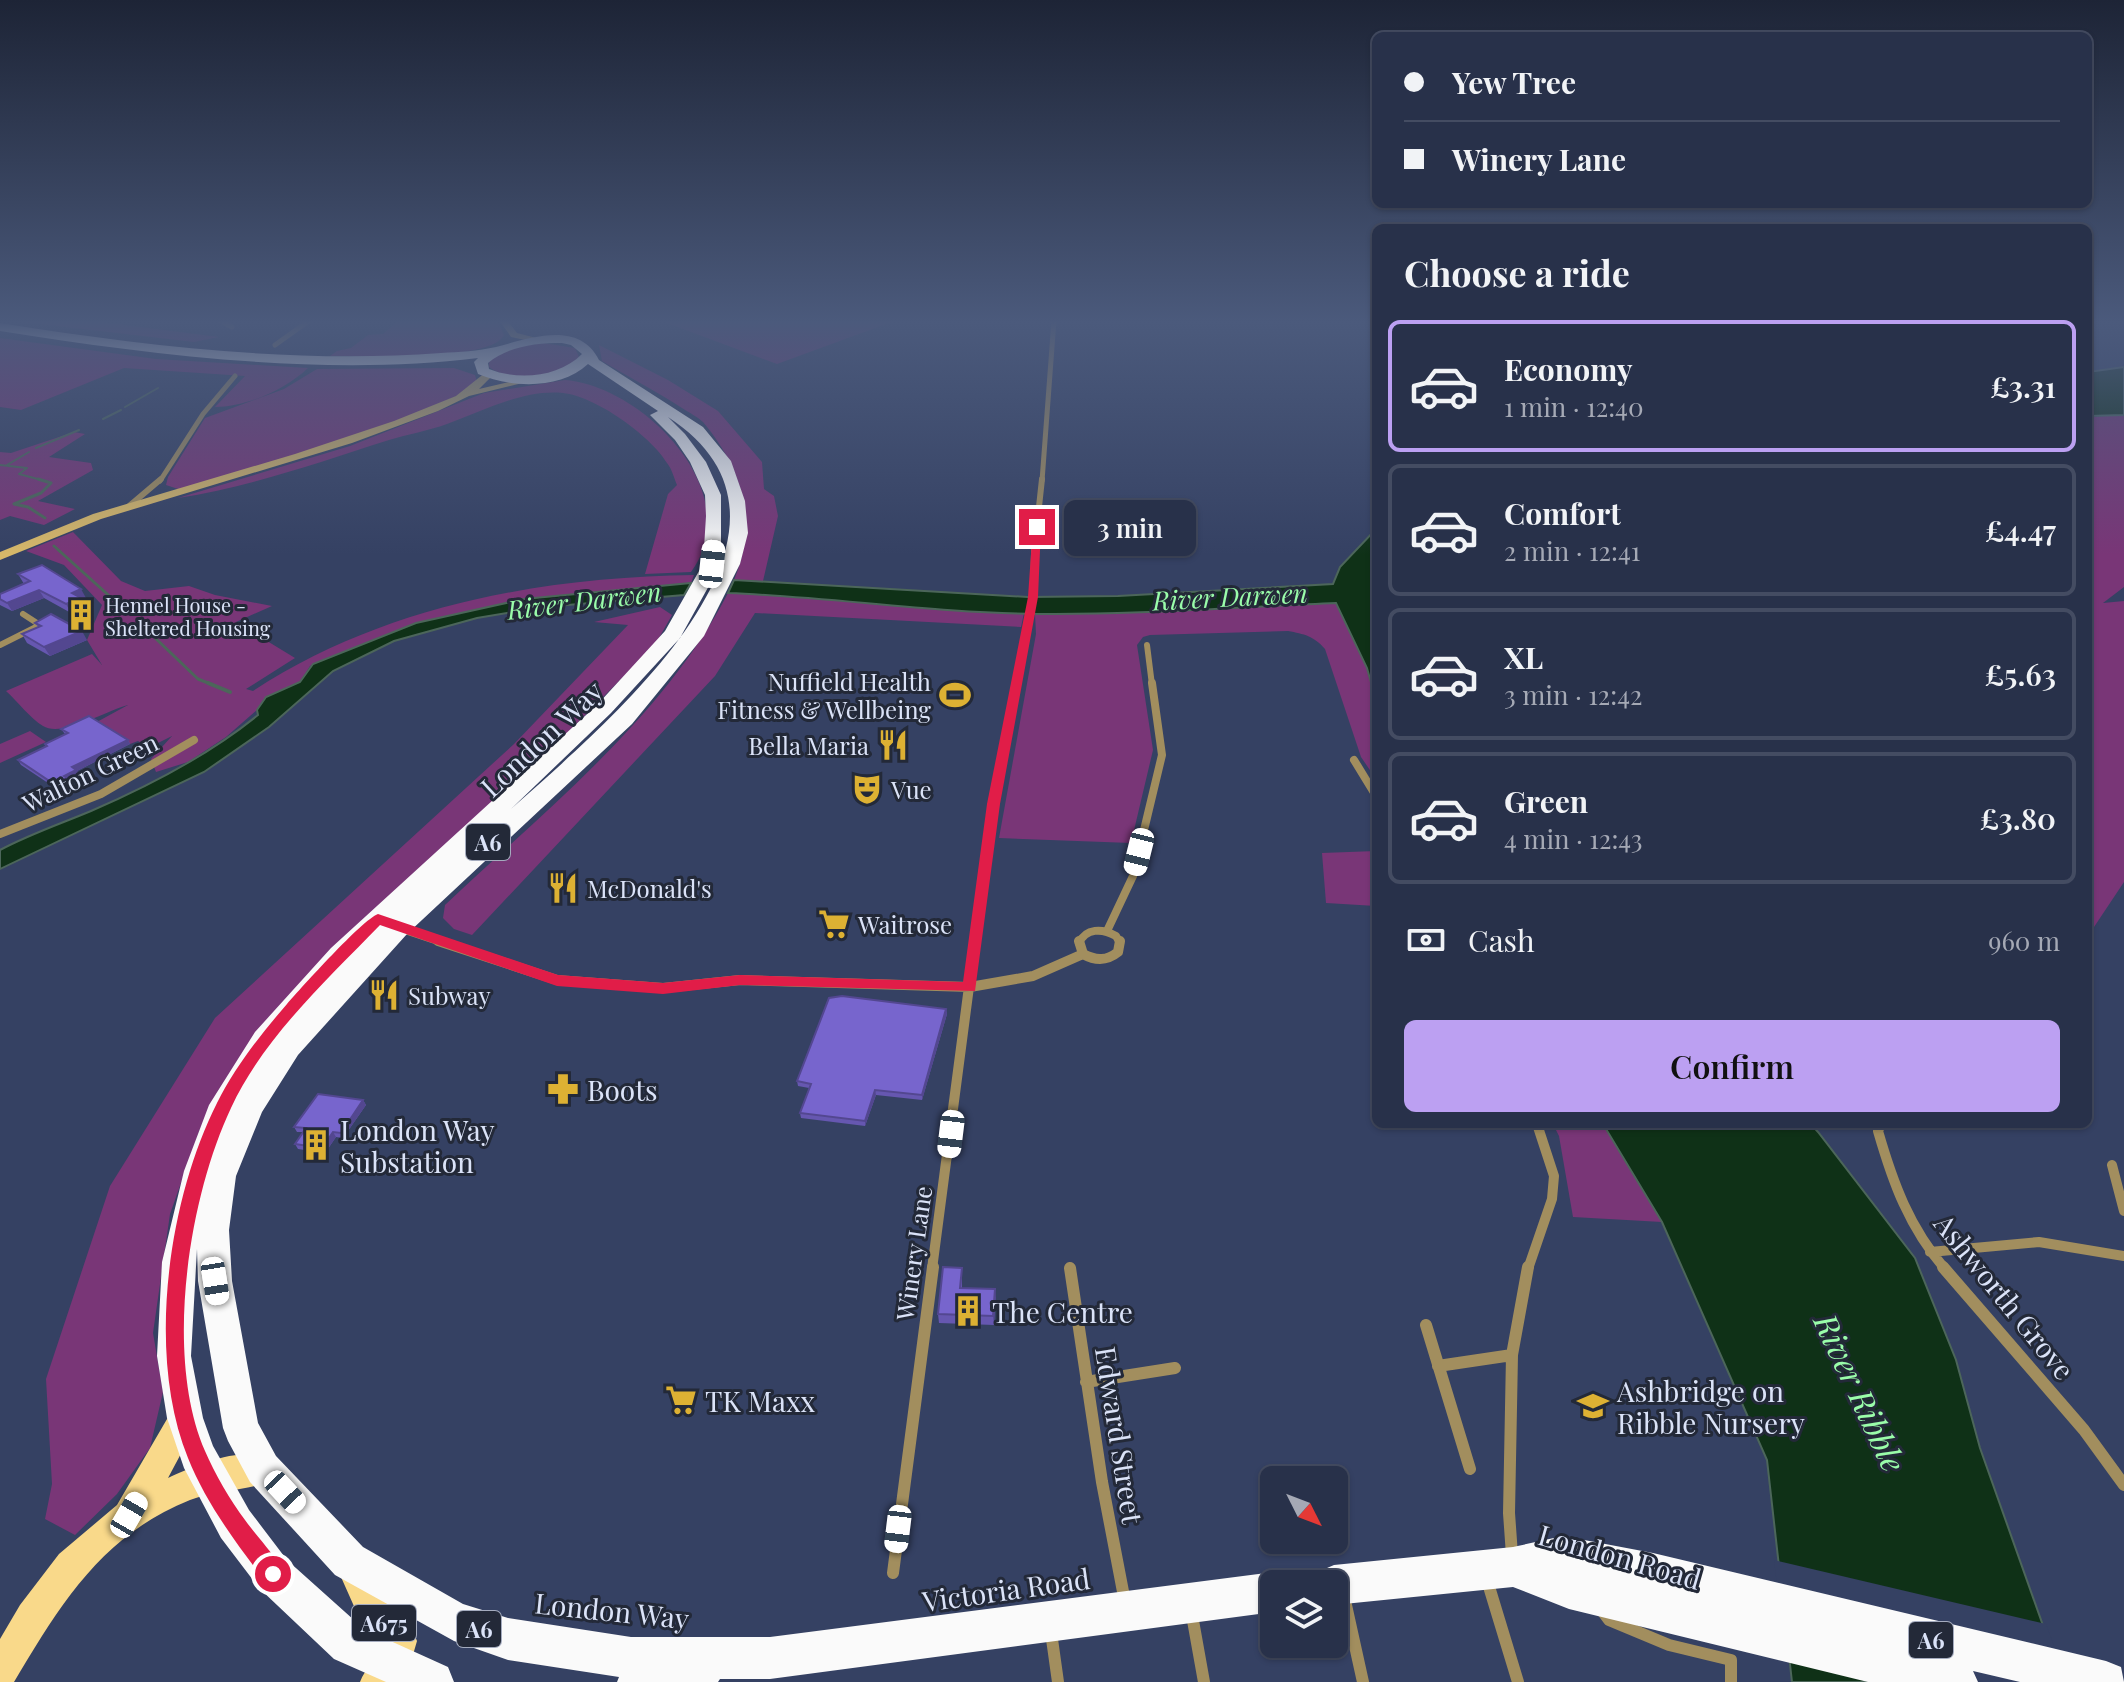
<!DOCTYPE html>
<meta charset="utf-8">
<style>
:root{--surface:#28314a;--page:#343d54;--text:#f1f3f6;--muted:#a5a9b5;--line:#444c62;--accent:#bca0f2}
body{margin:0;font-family:"Playfair Display",serif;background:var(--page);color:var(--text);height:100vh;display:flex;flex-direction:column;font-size:30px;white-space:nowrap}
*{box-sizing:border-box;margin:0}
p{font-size:26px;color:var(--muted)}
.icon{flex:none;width:44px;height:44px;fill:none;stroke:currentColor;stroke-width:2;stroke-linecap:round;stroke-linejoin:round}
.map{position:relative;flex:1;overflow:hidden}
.panel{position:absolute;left:1372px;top:224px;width:720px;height:904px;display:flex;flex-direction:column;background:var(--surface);border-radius:12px;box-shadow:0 2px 6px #0004,0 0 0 2px var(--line)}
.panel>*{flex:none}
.hud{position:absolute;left:1372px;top:32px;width:720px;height:176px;border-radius:12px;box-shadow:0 2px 6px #0004,0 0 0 2px var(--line);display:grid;align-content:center;height:176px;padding:0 32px;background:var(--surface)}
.needle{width:52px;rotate:132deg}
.buttons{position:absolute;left:1260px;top:1466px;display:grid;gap:16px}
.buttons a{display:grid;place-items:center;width:88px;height:88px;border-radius:12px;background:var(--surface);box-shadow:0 2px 6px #0004,0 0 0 2px var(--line);font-size:40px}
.end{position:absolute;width:36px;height:36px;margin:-18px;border:10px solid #e11d48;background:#fff;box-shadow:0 0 0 4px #fff}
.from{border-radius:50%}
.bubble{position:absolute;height:56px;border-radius:12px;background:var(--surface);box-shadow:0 2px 6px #0004,0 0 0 2px var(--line);font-size:26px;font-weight:600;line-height:56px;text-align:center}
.car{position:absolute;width:24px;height:48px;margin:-24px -12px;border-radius:10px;box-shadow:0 0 6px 2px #0007;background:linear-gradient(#fff 24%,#345 0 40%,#fff 0 76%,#345 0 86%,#fff 0)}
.hud b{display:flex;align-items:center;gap:28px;height:76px;font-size:30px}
.hud b+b{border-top:2px solid var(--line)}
.hud i{width:20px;height:20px;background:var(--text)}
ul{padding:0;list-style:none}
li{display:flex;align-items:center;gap:24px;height:132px;margin:0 16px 12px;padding:0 16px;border:4px solid var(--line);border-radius:12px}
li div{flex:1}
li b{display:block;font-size:30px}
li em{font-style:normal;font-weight:600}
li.current{border-color:var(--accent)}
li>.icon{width:72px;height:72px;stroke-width:1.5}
h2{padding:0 32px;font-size:36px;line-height:96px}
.pay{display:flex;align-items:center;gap:20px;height:88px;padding:0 32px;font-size:30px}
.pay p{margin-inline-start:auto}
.action{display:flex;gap:16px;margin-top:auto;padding:16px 32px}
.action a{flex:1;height:92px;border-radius:12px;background:var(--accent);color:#111;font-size:32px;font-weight:600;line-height:92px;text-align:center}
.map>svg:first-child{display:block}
.green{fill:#793677}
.water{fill:#0f3117;stroke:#4c665a;stroke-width:2}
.pier{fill:#354163}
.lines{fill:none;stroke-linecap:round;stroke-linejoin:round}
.stream-far2{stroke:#4c665a;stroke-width:2}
.stream-far1{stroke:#4c665a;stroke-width:3}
.stream{stroke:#4c665a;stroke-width:4}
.street-far4{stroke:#a28e5e;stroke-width:5}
.street-far3{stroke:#a28e5e;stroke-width:6}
.street-far2{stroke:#a28e5e;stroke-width:8}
.street-far1{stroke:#a28e5e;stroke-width:10}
.street{stroke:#a28e5e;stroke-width:12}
.secondary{fill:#d7b869;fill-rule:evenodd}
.primary{fill:#f9d98a;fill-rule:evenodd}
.highway{fill:#fafafa;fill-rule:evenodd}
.wall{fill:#6657b0}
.shaded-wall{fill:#534790}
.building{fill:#7765cd;stroke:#534790;stroke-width:2}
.route{fill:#e11d48}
.labels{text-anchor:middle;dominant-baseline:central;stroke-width:6;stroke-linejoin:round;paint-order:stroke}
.far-poi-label{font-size:20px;fill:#dbe3f8;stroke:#232938;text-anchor:start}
.shield{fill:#232938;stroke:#a4abbe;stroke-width:2}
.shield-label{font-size:22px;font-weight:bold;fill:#dbe3f8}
.poi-label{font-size:24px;fill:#dbe3f8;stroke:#232938;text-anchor:start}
.street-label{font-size:24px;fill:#dbe3f8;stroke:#232938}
.water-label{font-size:26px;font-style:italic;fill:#9afdaa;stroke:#232938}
.near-street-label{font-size:28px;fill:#dbe3f8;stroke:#232938}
.near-poi-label{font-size:28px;fill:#dbe3f8;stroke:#232938;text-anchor:start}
.near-water-label{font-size:32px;font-style:italic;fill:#9afdaa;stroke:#232938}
</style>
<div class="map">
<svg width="2124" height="1682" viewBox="0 0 2124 1682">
<rect width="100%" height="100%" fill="#354163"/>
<path class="green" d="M6,320h80l133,17 -25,5z
M399,320h98l7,15c-13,27 -143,21 -174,21l7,-5 14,-3 17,-13 15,-1z
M659,320h238l-120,44z
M0,338l156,21 152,9c-23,22 -62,39 -93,39l30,-31 -121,-8 -103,42 -21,-3z
M543,343l32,5 4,9c-18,20 -68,27 -90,10v-5c13,-15 35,-16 54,-19z
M599,345l69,35 50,31 44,51 2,27 10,7 4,20 -15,65 -29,-1c25,-58 7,-113 -31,-158 -5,-5 -15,-10 -21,-14 -26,-17 -53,-31 -80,-47z
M454,368l21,7 2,7 -18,13 -81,34 -197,61 -15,-5 2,-8 37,-59 79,-29 33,-20z
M565,380c78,6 184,113 126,192l-46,2 23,-80 9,-9c-3,-7 -5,-16 -10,-22 -16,-27 -72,-67 -104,-70 -40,-4 -79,18 -116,31 -19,7 -39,10 -58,16 -69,22 -139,47 -211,58l172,-52 134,-53z
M2124,415v172l-21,16 21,-2v281l-30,45 -6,4v-514z
M74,432l11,2 -36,23 42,6 2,7 -55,31 37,8 -31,16 -34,-9 -10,4v-68l11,1z
M73,532l48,49 24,10 44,-5 26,9 57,11 -36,16 59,36 -49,31 7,2c129,-85 289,-114 441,-116l-3,8 -167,16 -108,24 -106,43 -10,16 -34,15 -9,13 -31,27 -38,25 -32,10 -5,-13 21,-23 -24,12 -10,-7 -8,3 -35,-21 33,-18c-21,5 -66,33 -85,21 -13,-8 -25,-24 -37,-35l86,-37 10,11 -15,-25 15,-35 -38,-40 -38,-14z
M728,593c99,3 198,14 296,20l-3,14 -266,-14 -40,63 -243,259 -18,-6 -11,-11 2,-13c101,-96 218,-187 283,-312z
M1336,603l31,65 9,32v79l-15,-22 -36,-108c-11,-13 -21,-15 -37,-18l-138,4 -7,2 -6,8 16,105 -22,93 -132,-5 37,-204 -1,-20z
M660,607l12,8 -17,30 -414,415 -41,69 -30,85 -17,119 10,59 -13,56 -33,46 -42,41 -30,-16 7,-35 -6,-105 64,-193 105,-168 299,-274 114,-119 -34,-3z
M30,731l16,11 -46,21v-19z
M1376,851v55l-50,-3 -4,-50z
M1553,1124h50l59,98 -89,-5 -14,-81z"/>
<path class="water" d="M2124,367v48l-36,1v-44z
M1376,529v171l-9,-32 -31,-65c-100,4 -199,12 -298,11 -104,-1 -207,-17 -310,-21l6,-13 294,17 90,-1 215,-12 7,-17z
M691,583l-7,12 -140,12 -67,11 -83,23 -61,30 -64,56 -65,45 -204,97v-19c30,-16 60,-26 91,-39 58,-25 118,-56 167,-96l-1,-5 9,-13 34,-15 13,-18 103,-41 108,-24z
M1603,1124h208l7,8 97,126 41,102 24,88 83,234h-271l-25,-222 -105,-238z"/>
<path class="pier" d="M1774,1560l272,64 21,58h-184l-97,-24z"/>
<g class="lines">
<path class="stream-far2" d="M125,407l33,-19
M103,419l18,-9
M36,448l43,-18
M0,465l27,3 -8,6 26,7
M7,465l22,-13"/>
<path class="stream-far1" d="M38,479l13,4 -10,10 -27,11 14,3 17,11
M54,546l62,56
M150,633l48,46 15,6"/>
<path class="stream" d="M208,683l22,9"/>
<path class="street-far4" d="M219,320l13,7
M275,345l35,-25
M160,481l43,-67 32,-38
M1042,481l12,-161"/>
<path class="street-far3" d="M128,507l33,-28
M0,645l40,-20 -17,-11
M1147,645l5,40
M1016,685l17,-88 1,-44 8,-74"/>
<path class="street-far2" d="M1354,760l22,36
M0,834l101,-40 93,-54
M399,928l45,15
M1107,931l26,-55 29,-121 -10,-72
M975,943l18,-139 23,-121
M1079,943c7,-15 23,-15 37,-7l4,7"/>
<path class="street-far1" d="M438,941l119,39 106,8 77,-8 230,7 63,-11 50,-22
M1079,941l4,13
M1083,954c13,7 24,7 35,-2l2,-11
M1881,1124l-3,7c15,52 31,96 67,138
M2112,1165l12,46
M1930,1252l109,-10 85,14
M932,1269l43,-328
M1528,1269l24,-70 2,-23 -17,-52"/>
<path class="street" d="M1943,1267l141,163 40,55
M1070,1268l32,214 23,120
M1426,1325l44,144
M1438,1366l74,-11
M1086,1382l89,-14
M1512,1555l-3,-42 3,-158 16,-88
M893,1573l40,-306
M1487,1580l31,102
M1344,1596l19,86
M1603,1612l6,8 60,25 62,15v22
M1192,1615l12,67
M1051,1632l7,50"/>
<path class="secondary" d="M499,320h8l10,13 27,7 -4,3 -29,-6z
M486,372l8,2 -15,15 55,-13 5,3 -70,17 -31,15 -86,32 -251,76 -101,41v-8l93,-38 202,-60 99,-33 62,-25z"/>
<path class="primary" d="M185,1403l11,4 4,11 -32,60c28,-13 76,-33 106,-20l5,11 -5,11c-26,11 -56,10 -84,20 -88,35 -130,105 -176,182h-14v-43l20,-34 39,-51 58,-49 57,-98z
M353,1552l12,4 20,42 27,31 5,12 -7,24 -9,17h-41c5,-14 17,-22 21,-36l-20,-24 -24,-54 4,-12z"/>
<path class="highway" d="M0,323c145,23 295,41 441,30 18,-1 37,-2 55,-6 34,-9 83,-27 103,13l104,67 28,34 14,40 3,32 -8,31 -36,72 -72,88 -225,210 -109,121 -36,57 -26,64 -7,54 3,51 26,142 18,33 87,91 100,57 45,14 123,19h139l504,-65 14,6 3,6h-17v28l-504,67h-50l-2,3h-101l2,-5 -111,-17 -54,-19 -119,-66 -85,-93 -22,-41 -5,-13 -25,-147 -1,-32 -6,107 12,62 10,28 36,64 38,50 77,69 84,38 6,15h-68l-52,-23 -75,-71 -38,-50 -37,-70 -17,-50 -10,-62 5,-94 22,-91 25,-66 46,-73 76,-84 266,-243 68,-74 38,-67 3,-48 -1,-21 -15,-33 -15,-22 -25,-25 8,-4 -70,-47c-28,26 -77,24 -110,10l-4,-12 4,-4c-153,19 -327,-3 -478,-27zM562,343l9,2 11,9c-23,23 -63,27 -93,15l-1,-6c21,-17 48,-20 74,-20zM668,417c175,114 -67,311 -157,392l100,-96 69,-75 41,-74v-69l-15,-33 -21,-28z
M1563,1536l90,17 453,108 15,6 3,15h-104l-47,-11 5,11h-110l-299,-73 -56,-22 -179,18v-21h-20l6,-13 14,-6 179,-18z"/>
</g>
<path class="wall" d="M18,574l68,24 -4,2 4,7 -15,6 -27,-15 -32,13 -12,-6v-11l24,-10z
M35,623l52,17 -37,16 -23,-13 -5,-9 16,-7z
M61,729l67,11 2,4 -53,27 2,4 -11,5 2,3 -13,6 -36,-24 -3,-5 28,-13 -1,-3 20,-10z
M946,1009l1,5 -25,86 -46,-5 -11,31 -64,-8 -1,-5 9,-25 -11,-2 -1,-5z
M363,1100l3,5 -23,33 -7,-1 -11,16 -27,-4 -3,-5 8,-12h-6l-3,-5z
M962,1268v20l33,1 -1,36 -55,-2 -1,-9z"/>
<path class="shaded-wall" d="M81,589l5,9 -4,2 4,7 -15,6 -5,-9 6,-11z
M39,590l5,8 -32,13 -5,-8z
M82,631l5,9 -37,16 -6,-9z
M128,740l2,4 -53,27 2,4 -11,5 2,3 -13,6 -3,-5 10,-8 8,-9z
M946,1009l1,5 -25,86v-5z
M875,1090l1,5 -11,31v-5z
M363,1100l3,5 -23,33 -2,-5z
M333,1132l3,5 -11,16 -3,-5z
M995,1289l1,9 -2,27 -1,-9z"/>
<path class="building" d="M42,565l39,24 -9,4 9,5 -15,6 -27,-14 -32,13 -7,-4v-5l30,-13 -12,-7z
M51,614l31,17 -38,16 -22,-13 19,-8 -6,-3z
M89,716l39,24 -56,27 4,3 -12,6 3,2 -13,6 -36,-24 29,-14 -2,-2 23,-11 -7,-4z
M842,996l104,13 -24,86 -47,-5 -10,31 -65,-8 11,-29 -14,-3 32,-83z
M318,1094l45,6 -22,33 -8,-1 -11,16 -27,-4 11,-16 -12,-1z
M943,1267l19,1 -2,20 35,1 -2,27 -55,-2z"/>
<linearGradient id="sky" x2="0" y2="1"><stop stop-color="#1d2436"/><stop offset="0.58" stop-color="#4b5a7c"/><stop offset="1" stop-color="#4b5a7c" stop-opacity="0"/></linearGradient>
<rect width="2124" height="555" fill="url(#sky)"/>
<path class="route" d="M1033,525l8,2 -3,70 -38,207 -25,187 -235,-6 -77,9 -106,-8 -177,-61c-54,56 -116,112 -149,183 -43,91 -67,249 -26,343 10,23 25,49 40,69 12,17 30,34 39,54l-3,7 -8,3 -8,-3c-29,-38 -59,-78 -77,-123 -42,-103 -20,-258 29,-355 18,-36 44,-69 70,-99 15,-17 75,-84 91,-90l180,61 105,8 77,-8 223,7 24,-178 41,-207z"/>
<defs>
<symbol id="building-bare" viewBox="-9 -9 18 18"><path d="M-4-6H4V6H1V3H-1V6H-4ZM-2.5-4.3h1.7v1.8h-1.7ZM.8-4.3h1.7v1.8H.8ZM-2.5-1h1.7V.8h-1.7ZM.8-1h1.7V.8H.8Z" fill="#ddb133" stroke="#232938" stroke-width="2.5" paint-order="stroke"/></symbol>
<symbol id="stadium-bare" viewBox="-9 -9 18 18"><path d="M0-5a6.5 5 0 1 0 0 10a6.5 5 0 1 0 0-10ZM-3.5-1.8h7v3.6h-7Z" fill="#ddb133" stroke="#232938" stroke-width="2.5" paint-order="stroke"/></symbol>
<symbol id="restaurant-bare" viewBox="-9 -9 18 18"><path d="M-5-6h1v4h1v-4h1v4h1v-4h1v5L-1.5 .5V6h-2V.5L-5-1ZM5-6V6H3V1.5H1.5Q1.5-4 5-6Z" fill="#ddb133" stroke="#232938" stroke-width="2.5" paint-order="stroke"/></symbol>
<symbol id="theatre-bare" viewBox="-9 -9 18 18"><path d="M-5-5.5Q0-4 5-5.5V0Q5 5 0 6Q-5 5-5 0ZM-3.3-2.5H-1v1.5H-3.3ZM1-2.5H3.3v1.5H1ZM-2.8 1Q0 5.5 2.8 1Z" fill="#ddb133" stroke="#232938" stroke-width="2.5" paint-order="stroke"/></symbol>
<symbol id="supermarket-bare" viewBox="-9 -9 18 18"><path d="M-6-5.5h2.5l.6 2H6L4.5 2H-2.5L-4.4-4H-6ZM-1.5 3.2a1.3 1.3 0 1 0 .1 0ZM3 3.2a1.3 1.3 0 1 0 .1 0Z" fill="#ddb133" stroke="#232938" stroke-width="2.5" paint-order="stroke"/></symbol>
<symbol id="pharmacy-bare" viewBox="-9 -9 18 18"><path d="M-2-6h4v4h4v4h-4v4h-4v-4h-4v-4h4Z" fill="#ddb133" stroke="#232938" stroke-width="2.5" paint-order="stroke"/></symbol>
<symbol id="school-bare" viewBox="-9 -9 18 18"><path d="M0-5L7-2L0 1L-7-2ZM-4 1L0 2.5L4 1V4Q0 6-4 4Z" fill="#ddb133" stroke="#232938" stroke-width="2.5" paint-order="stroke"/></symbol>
</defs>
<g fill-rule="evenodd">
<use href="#building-bare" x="59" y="593" width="44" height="44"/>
<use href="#stadium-bare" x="933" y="673" width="44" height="44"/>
<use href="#restaurant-bare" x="871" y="723" width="44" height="44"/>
<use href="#theatre-bare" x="845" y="767" width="44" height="44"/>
<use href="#restaurant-bare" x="541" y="866" width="44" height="44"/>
<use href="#supermarket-bare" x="812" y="902" width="44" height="44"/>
<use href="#restaurant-bare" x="362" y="973" width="44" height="44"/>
<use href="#pharmacy-bare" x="541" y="1067" width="44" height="44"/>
<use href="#building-bare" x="294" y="1123" width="44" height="44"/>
<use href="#building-bare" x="946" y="1289" width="44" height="44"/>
<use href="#supermarket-bare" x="659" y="1378" width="44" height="44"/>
<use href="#school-bare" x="1571" y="1384" width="44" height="44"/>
</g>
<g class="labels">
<g class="far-poi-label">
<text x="105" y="604">Hennel House -<tspan x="105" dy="23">Sheltered Housing</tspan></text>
</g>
<g class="shield">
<rect x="466" y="824" width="44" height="36" rx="6"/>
<rect x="352" y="1605" width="64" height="36" rx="6"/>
<rect x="457" y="1611" width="44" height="36" rx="6"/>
<rect x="1909" y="1622" width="44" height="36" rx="6"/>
</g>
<g class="shield-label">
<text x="488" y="842">A6</text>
<text x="384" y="1623">A675</text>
<text x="479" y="1629">A6</text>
<text x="1931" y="1640">A6</text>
</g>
<g class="poi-label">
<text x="931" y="681" text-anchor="end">Nuffield Health<tspan x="931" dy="28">Fitness &amp; Wellbeing</tspan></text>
<text x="869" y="745" text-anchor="end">Bella Maria</text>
<text x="891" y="789">Vue</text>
<text x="587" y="888">McDonald's</text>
<text x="858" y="924">Waitrose</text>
<text x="408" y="995">Subway</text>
</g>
<g class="street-label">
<text transform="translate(90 772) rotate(-26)">Walton Green</text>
<text transform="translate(913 1253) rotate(-82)">Winery Lane</text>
</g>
<g class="water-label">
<text transform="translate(1230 596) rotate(-3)">River Darwen</text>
<text transform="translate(584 600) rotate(-7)">River Darwen</text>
</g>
<g class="near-street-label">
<text transform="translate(541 738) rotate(-43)">London Way</text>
<text transform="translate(2005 1296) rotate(51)">Ashworth Grove</text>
<text transform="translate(1120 1435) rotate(81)">Edward Street</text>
<text transform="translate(1620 1556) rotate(16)">London Road</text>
<text transform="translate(1006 1589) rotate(-8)">Victoria Road</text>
<text transform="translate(612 1610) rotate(6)">London Way</text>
</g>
<g class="near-poi-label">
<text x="587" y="1089">Boots</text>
<text x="340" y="1129">London Way<tspan x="340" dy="32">Substation</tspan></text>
<text x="992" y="1311">The Centre</text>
<text x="1617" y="1390">Ashbridge on<tspan x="1617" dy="32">Ribble Nursery</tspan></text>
<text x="705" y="1400">TK Maxx</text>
</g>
<g class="near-water-label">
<text transform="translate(1861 1392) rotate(65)">River Ribble</text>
</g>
</g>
</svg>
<div class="buttons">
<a><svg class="needle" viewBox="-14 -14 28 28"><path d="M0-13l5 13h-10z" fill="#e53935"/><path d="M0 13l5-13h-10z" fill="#a5a9b5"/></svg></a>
<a><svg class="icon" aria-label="layers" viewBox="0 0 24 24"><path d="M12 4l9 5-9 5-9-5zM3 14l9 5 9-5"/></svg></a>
</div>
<i class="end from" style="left:273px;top:1574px"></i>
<i class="end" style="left:1037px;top:527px"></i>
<div class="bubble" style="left:1064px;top:500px;width:132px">3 min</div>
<i class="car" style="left:712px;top:564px;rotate:6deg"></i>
<i class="car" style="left:1139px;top:852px;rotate:194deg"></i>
<i class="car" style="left:951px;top:1134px;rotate:187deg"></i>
<i class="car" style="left:215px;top:1281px;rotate:171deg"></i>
<i class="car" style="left:285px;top:1492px;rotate:137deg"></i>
<i class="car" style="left:129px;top:1515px;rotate:30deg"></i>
<i class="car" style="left:898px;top:1529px;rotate:187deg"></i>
<div class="hud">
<b><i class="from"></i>Yew Tree</b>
<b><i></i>Winery Lane</b>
</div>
<section class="panel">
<h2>Choose a ride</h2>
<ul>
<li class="current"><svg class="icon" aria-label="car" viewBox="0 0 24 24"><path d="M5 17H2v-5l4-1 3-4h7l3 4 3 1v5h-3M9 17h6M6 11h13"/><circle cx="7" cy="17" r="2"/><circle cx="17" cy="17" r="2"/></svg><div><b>Economy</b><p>1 min · 12:40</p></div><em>£3.31</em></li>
<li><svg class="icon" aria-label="car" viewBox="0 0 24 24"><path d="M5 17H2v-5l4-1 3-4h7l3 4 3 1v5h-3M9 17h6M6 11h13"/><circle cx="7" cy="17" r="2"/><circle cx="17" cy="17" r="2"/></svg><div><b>Comfort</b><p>2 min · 12:41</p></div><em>£4.47</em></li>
<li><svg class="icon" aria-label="car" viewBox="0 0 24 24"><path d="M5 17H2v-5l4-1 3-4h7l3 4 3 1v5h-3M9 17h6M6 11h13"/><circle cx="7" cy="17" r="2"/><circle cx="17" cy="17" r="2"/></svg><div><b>XL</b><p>3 min · 12:42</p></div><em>£5.63</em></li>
<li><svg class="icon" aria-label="car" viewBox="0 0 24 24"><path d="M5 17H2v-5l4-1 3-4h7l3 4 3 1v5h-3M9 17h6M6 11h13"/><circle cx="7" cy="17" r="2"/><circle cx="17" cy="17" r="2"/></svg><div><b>Green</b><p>4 min · 12:43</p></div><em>£3.80</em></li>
</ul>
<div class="pay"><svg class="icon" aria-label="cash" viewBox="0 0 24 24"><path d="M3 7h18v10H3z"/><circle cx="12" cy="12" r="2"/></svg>Cash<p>960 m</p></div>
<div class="action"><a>Confirm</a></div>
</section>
</div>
